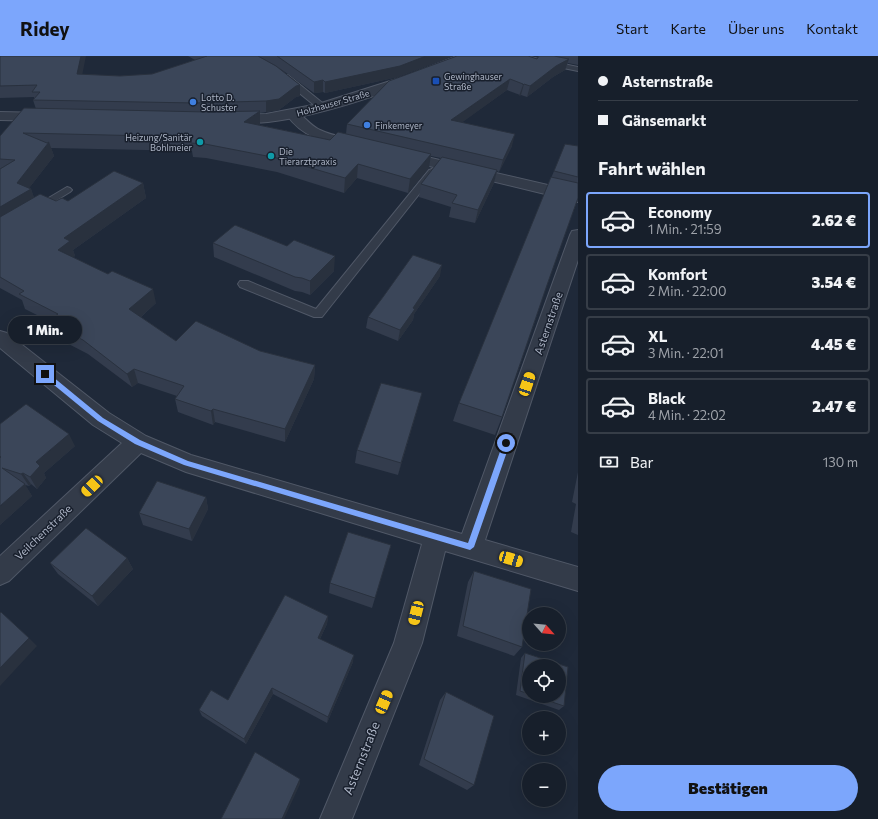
<!DOCTYPE html>
<html lang="de">
<meta charset="utf-8">
<style>
:root{--surface:#171f2b;--page:#202733;--text:#f1f3f6;--muted:#9ea2a9;--line:#363d47;--accent:#7ca6fc}
body{margin:0;font-family:Commissioner,sans-serif;background:var(--page);color:var(--text);height:100vh;display:flex;flex-direction:column;font-size:15px;white-space:nowrap}
*{box-sizing:border-box;margin:0}
p{font-size:13px;color:var(--muted)}
.icon{flex:none;width:22px;height:22px;fill:none;stroke:currentColor;stroke-width:2;stroke-linecap:round;stroke-linejoin:round}
.map{position:relative;flex:1;overflow:hidden}
.details{display:flex;flex-direction:column;background:var(--surface);width:300px}
.details>*{flex:none}
.banner{display:grid;align-content:center;height:88px;padding:0 20px;background:var(--surface)}
.needle{width:26px;rotate:117deg}
.controls{position:absolute;left:522px;top:551px;display:grid;gap:8px}
.controls a{display:grid;place-items:center;width:44px;height:44px;border-radius:50%;background:var(--surface);box-shadow:0 4px 16px #0002,0 0 0 1px var(--line);font-size:20px}
.end{position:absolute;width:18px;height:18px;margin:-9px;border:5px solid #7ca6fc;background:#111;box-shadow:0 0 0 2px #111}
.from{border-radius:50%}
.bubble{position:absolute;height:28px;border-radius:14px;background:var(--surface);box-shadow:0 4px 16px #0002,0 0 0 1px var(--line);font-size:13px;font-weight:800;line-height:28px;text-align:center}
.car{position:absolute;width:12px;height:24px;margin:-12px -6px;border-radius:5px;box-shadow:0 0 3px 1px #0007;background:linear-gradient(#f5c518 24%,#345 0 40%,#f5c518 0 76%,#345 0 86%,#f5c518 0)}
.banner b{display:flex;align-items:center;gap:14px;height:38px;font-size:15px}
.banner b+b{border-top:1px solid var(--line)}
.banner i{width:10px;height:10px;background:var(--text)}
ul{padding:0;list-style:none}
li{display:flex;align-items:center;gap:12px;height:56px;margin:0 8px 6px;padding:0 12px;border:2px solid var(--line);border-radius:4px}
li div{flex:1}
li b{display:block;font-size:15px}
li em{font-style:normal;font-weight:800}
li.active{border-color:var(--accent)}
li>.icon{width:36px;height:36px;stroke-width:1.5}
h2{padding:0 20px;font-size:18px;line-height:48px}
.pay{display:flex;align-items:center;gap:10px;height:44px;padding:0 20px;font-size:15px}
.pay p{margin-inline-start:auto}
.action{display:flex;gap:8px;margin-top:auto;padding:8px 20px}
.action a{flex:1;height:46px;border-radius:24px;background:var(--accent);color:#111;font-size:16px;font-weight:800;line-height:46px;text-align:center}
header{display:flex;align-items:center;gap:24px;box-sizing:border-box;height:56px;padding:0 20px;background:var(--accent);color:#111}
header strong{font-size:19px}
nav{display:flex;gap:22px;margin-inline-start:auto;font-size:14px}
main{display:flex;flex:1;min-height:0}
.map>svg:first-child{display:block}
.lines{fill:none;stroke-linecap:round;stroke-linejoin:round}
.service-casing{stroke:#505867;stroke-width:2}
.minor-casing{stroke:#505867;stroke-width:2}
.tertiary-casing{stroke:#505867;stroke-width:2}
.service{fill:#333b49;fill-rule:evenodd}
.minor{fill:#333b49;fill-rule:evenodd}
.tertiary{fill:#333b49;fill-rule:evenodd}
.wall{fill:#333c4d;fill-rule:evenodd}
.shaded-wall{fill:#29313e}
.building{fill:#3b4659;stroke:#29313e}
.route{fill:#7ca6fc}
.transit-dot{fill:#1a4fb4;stroke:#19202d;stroke-width:1.5}
.shop-dot{fill:#3f7fe0;stroke:#19202d;stroke-width:1.5}
.culture-dot{fill:#0f9aa8;stroke:#19202d;stroke-width:1.5}
.labels{text-anchor:middle;dominant-baseline:central;stroke-width:3;stroke-linejoin:round;paint-order:stroke}
.far-poi-label{font-size:9px;fill:#adb5c6;stroke:#19202d;text-anchor:start}
.far-street-label{font-size:9px;fill:#adb5c6;stroke:#19202d}
.street-label{font-size:11px;fill:#adb5c6;stroke:#19202d}
.near-street-label{font-size:13px;fill:#adb5c6;stroke:#19202d}
</style>
<header>
<strong>Ridey</strong>
<nav><a>Start</a><a>Karte</a><a>Über uns</a><a>Kontakt</a></nav>
</header>
<main>
<div class="map">
<svg width="578" height="763" viewBox="0 0 578 763">
<rect width="100%" height="100%" fill="#1f2939"/>
<g class="lines">
<defs>
<path id="service" d="M510,0h15l53,11v4l-64,-13z
M282,19h6l37,30 1,2 -1,2h-6l-37,-30z
M432,113l5,3 -2,2 -113,143h-8l-74,-30 -2,-3 2,-3h8l68,28 113,-139z
M67,131l3,1 2,2 -2,2 -31,19 -4,1 -5,-3z"/>
<path id="minor" d="M293,54c8,2 17,16 27,20 14,7 30,8 45,12l2,3 -2,3 -5,1c-30,-6 -55,-8 -74,-35l2,-3z
M401,95l177,41v10l-182,-44 -2,-3 2,-3z
M578,174v30l-93,280 93,27v24l-133,-40 -23,92 -70,176h-32l74,-176 28,-99 -236,-72 -45,-19 -132,128 -9,4v-29l122,-113 -29,-18 -93,-77v-17l7,2 102,80 37,23 45,19 271,79 108,-299 2,-4z"/>
<path id="tertiary" d="M457,0h16l-2,3c-63,25 -136,55 -203,63 -12,1 -25,1 -37,1l-5,-1 -2,-3 2,-3 5,-1 35,-1 52,-10 88,-28z
M0,56l47,1 5,1 2,3 -2,3 -5,1 -47,-1z"/>
</defs>
<use href="#service" class="service-casing"/>
<use href="#minor" class="minor-casing"/>
<use href="#tertiary" class="tertiary-casing"/>
<use href="#service" class="service"/>
<use href="#minor" class="minor"/>
<use href="#tertiary" class="tertiary"/>
</g>
<path class="wall" d="M0,0l82,18 38,2 32,-2 43,-14 -7,-4h265l-55,21 -73,16 -2,-1 -9,1 -36,-26 22,18v11l-4,1 -17,13 -13,2 -6,1v11l-1,1 71,15 16,-6 1,-10 190,-65 2,-3h39v9l-10,-2 -3,7 -12,7 -26,20 -6,-2 -2,1 1,-1 -13,-5 -45,32 50,24 -13,26 -2,-1 -3,12 -19,40 -26,-6 2,-10 -32,-10 2,-13 20,-26 -10,-2 -2,12 -21,25 -51,-15 -13,15 -67,-21 -71,-14 -13,-1 -1,-6 -141,-3 3,8 -25,32 2,1 3,9 22,3h12l75,-18 3,15 -73,52 2,6 -2,1 83,46 -15,14 35,24 84,10 55,14 -1,14 -29,63 -70,-20 -2,3 -35,-13 -3,-13 2,-3 -39,-13 -6,4 -44,-33 -31,-16 -6,-14 2,-1 -28,-14 -3,-9 -22,-12v-152l36,-27 -3,-9 1,-1v-2l-34,1z
M578,90v52l-31,87 -45,132 -7,18 -42,-14 6,-18 95,-232z
M213,187l121,28 -24,24 -8,-3 -7,-1 -81,-34z
M440,220l-26,38 -1,6 -15,21 -32,-13 2,-11z
M418,351l-20,68 -43,-12 2,-13z
M0,368l75,22 -31,27 2,5 -9,11 -6,-5 -2,2 -4,-1 7,11 -32,29z
M578,416v63l-7,-3 5,-28 -4,-2z
M206,441l2,12 -16,32 -49,-16 -4,-12z
M391,489l-19,63 -43,-15 1,-10z
M127,502l6,11 -35,37 -40,-32 -8,-11z
M474,515l48,76 -8,9 -57,-20 11,-54z
M328,560l-1,8 -7,15 33,23 -26,61 -54,-29 -27,50 -44,-28 -3,-6 29,-10z
M525,597l43,14 -4,39 -5,4 -43,-15 5,-37zM529,610h30v30h-30z
M446,636l28,93 -7,5 -48,-25 21,-65z"/>
<path class="shaded-wall" d="M81,0h5l-6,30 -3,-12z
M426,0h27l-55,21 -73,16v-11z
M569,3l-4,11 -12,7 -26,20 3,-11 26,-20z
M510,23l-3,11 -58,42 2,-12z
M323,24v12l-9,1v-11z
M524,28l-3,11 -2,1 4,-11z
M300,29v11l-4,1 -17,13 -13,2v-11l30,-15z
M260,55v13l-15,12 -1,-14z
M515,78l-3,12 -13,26 4,-12z
M49,86l5,14 -28,36 5,-3 5,14 -36,21v-17l17,-24z
M431,98l-2,14 -21,25 2,-14z
M358,108l-1,14 -13,15 1,-15z
M497,114l-3,13 -19,40 3,-13z
M143,127l3,15 -73,52 2,6 -12,8 -5,-14 6,-12z
M335,200l-1,15 -24,24v-14z
M442,209l-2,11 -26,38 -1,6 -15,21 2,-11 13,-22z
M153,233l3,14 -23,21 -4,-15z
M315,309l-1,14 -29,63v-13z
M134,313l4,14 -6,4 -5,-13z
M422,337l-4,14 -20,68 3,-12z
M213,353l2,13 -2,3 -2,-14z
M69,378l6,12 -31,27 2,5 -9,11 -7,-12 6,-15z
M23,417l8,11 -2,2 -8,-12z
M25,428l7,12 -32,29v-19z
M206,441l2,12 -16,32 -3,-12z
M127,502l6,11 -35,37 -6,-10z
M328,560l-1,8 -10,21 1,-7z
M29,582l8,8 -37,40v-18z
M354,599l-1,7 -26,61 1,-6z
M272,632l1,6 -27,50 -2,-5z
M300,723v5l-16,35h-2z"/>
<path class="building" d="M0,0h81l-4,18 43,2 32,-2 55,-18h-1h52l18,10 24,19 -4,1 -17,13 -13,2 -71,2 -162,-3 7,-8h-8l5,-7 -37,1z
M277,0h149l-26,10 -75,16 -2,-2 -9,2z
M457,0h71l9,3 2,-3h15l15,3 -13,7 -26,20 -6,-2 -1,1v-1l-13,-5 -59,41 64,14 -12,26 -156,-36 42,-43z
M24,52l183,4 53,-1 -16,11 86,18 8,-8 93,22 -21,25 -52,-15 -13,14 -68,-20 -72,-14 -14,-1 1,-6 -169,-4 24,10 2,-1 -32,41 14,6 -31,18v-38l15,-9 -15,-1v-23z
M565,88l13,2v31l-24,-6z
M442,101l55,13 -19,40 -26,-7 5,-8 -36,-11z
M114,115l29,12 -79,55 6,3 -12,9 50,24 4,-3 41,18 -24,20 47,32 20,-20 64,30 55,14 -30,64 -72,-20 -2,2 -36,-12 9,-13 -50,-17 -7,5 -44,-34 -32,-16 8,-6 -4,-2 3,-2 -39,-20 5,-3 -24,-14v-60l40,-23 16,7 6,-3 6,3z
M551,121l27,6v15l-31,87 -45,132 -43,-14z
M235,169l52,21 7,-6 41,16 -25,25 -8,-3 -7,-1 -82,-34z
M413,199l29,10 -29,43 2,1 -15,21 -32,-13 15,-20z
M381,327l41,10 -21,70 -44,-13z
M26,348l43,30 -33,28 4,4 -10,11 -7,-4 -2,1 -19,-6 23,16 -25,22v-48l1,-1 -1,-1v-32z
M157,425l49,16 -17,32 -50,-16z
M86,472l41,30 -35,38 -42,-33z
M348,476l43,13 -16,53 -45,-15z
M474,515l57,18 -9,58 -59,-21z
M285,539l43,21 -10,22 36,17 -26,62 -56,-29 -28,51 -45,-29 12,-20 17,10z
M1,556l28,26 -29,30v-55z
M525,597l43,14 -4,39 -30,-10h25v-30h-30v28l-9,-3z
M446,636l48,24 -20,69 -50,-26z
M255,696l45,27 -18,40h-61z"/>
<path class="route" d="M43,316h4l56,46 37,22 48,21 280,82 35,-100 3,-3 4,3 -36,104 -4,3 -286,-85 -49,-21 -37,-23 -55,-45z"/>
<rect class="transit-dot" x="432" y="21" width="8" height="8" rx="2"/>
<g class="shop-dot">
<circle cx="193" cy="46" r="4"/>
<circle cx="367" cy="69" r="4"/>
</g>
<g class="culture-dot">
<circle cx="200" cy="86" r="4"/>
<circle cx="271" cy="100" r="4"/>
</g>
<g class="labels">
<g class="far-poi-label">
<text x="444" y="20">Gewinghauser<tspan x="444" dy="10">Straße</tspan></text>
<text x="201" y="41">Lotto D.<tspan x="201" dy="10">Schuster</tspan></text>
<text x="375" y="69">Finkemeyer</text>
<text x="192" y="81" text-anchor="end">Heizung/Sanitär<tspan x="192" dy="10">Bohlmeier</tspan></text>
<text x="279" y="95">Die<tspan x="279" dy="10">Tierarztpraxis</tspan></text>
</g>
<g class="far-street-label">
<text transform="translate(333 47) rotate(-16)">Holzhauser Straße</text>
</g>
<g class="street-label">
<text transform="translate(548 267) rotate(-71)">Asternstraße</text>
<text transform="translate(43 476) rotate(-44)">Veilchenstraße</text>
</g>
<g class="near-street-label">
<text transform="translate(361 702) rotate(-68)">Asternstraße</text>
</g>
</g>
</svg>
<div class="controls">
<a><svg class="needle" viewBox="-14 -14 28 28"><path d="M0-13l5 13h-10z" fill="#e53935"/><path d="M0 13l5-13h-10z" fill="#9ea2a9"/></svg></a>
<a><svg class="icon" aria-label="locate" viewBox="0 0 24 24"><circle cx="12" cy="12" r="6"/><path d="M12 2v4M12 18v4M2 12h4M18 12h4"/></svg></a>
<a>+</a>
<a>−</a>
</div>
<i class="end from" style="left:506px;top:387px"></i>
<i class="end" style="left:45px;top:318px"></i>
<div class="bubble" style="left:8px;top:260px;width:74px">1 Min.</div>
<i class="car" style="left:527px;top:328px;rotate:19deg"></i>
<i class="car" style="left:92px;top:430px;rotate:226deg"></i>
<i class="car" style="left:511px;top:503px;rotate:107deg"></i>
<i class="car" style="left:416px;top:557px;rotate:194deg"></i>
<i class="car" style="left:384px;top:646px;rotate:23deg"></i>
</div>
<section class="details">
<div class="banner">
<b><i class="from"></i>Asternstraße</b>
<b><i></i>Gänsemarkt</b>
</div>
<h2>Fahrt wählen</h2>
<ul>
<li class="active"><svg class="icon" aria-label="car" viewBox="0 0 24 24"><path d="M5 17H2v-5l4-1 3-4h7l3 4 3 1v5h-3M9 17h6M6 11h13"/><circle cx="7" cy="17" r="2"/><circle cx="17" cy="17" r="2"/></svg><div><b>Economy</b><p>1 Min. · 21:59</p></div><em>2.62 €</em></li>
<li><svg class="icon" aria-label="car" viewBox="0 0 24 24"><path d="M5 17H2v-5l4-1 3-4h7l3 4 3 1v5h-3M9 17h6M6 11h13"/><circle cx="7" cy="17" r="2"/><circle cx="17" cy="17" r="2"/></svg><div><b>Komfort</b><p>2 Min. · 22:00</p></div><em>3.54 €</em></li>
<li><svg class="icon" aria-label="car" viewBox="0 0 24 24"><path d="M5 17H2v-5l4-1 3-4h7l3 4 3 1v5h-3M9 17h6M6 11h13"/><circle cx="7" cy="17" r="2"/><circle cx="17" cy="17" r="2"/></svg><div><b>XL</b><p>3 Min. · 22:01</p></div><em>4.45 €</em></li>
<li><svg class="icon" aria-label="car" viewBox="0 0 24 24"><path d="M5 17H2v-5l4-1 3-4h7l3 4 3 1v5h-3M9 17h6M6 11h13"/><circle cx="7" cy="17" r="2"/><circle cx="17" cy="17" r="2"/></svg><div><b>Black</b><p>4 Min. · 22:02</p></div><em>2.47 €</em></li>
</ul>
<div class="pay"><svg class="icon" aria-label="cash" viewBox="0 0 24 24"><path d="M3 7h18v10H3z"/><circle cx="12" cy="12" r="2"/></svg>Bar<p>130 m</p></div>
<div class="action"><a>Bestätigen</a></div>
</section>
</main>
